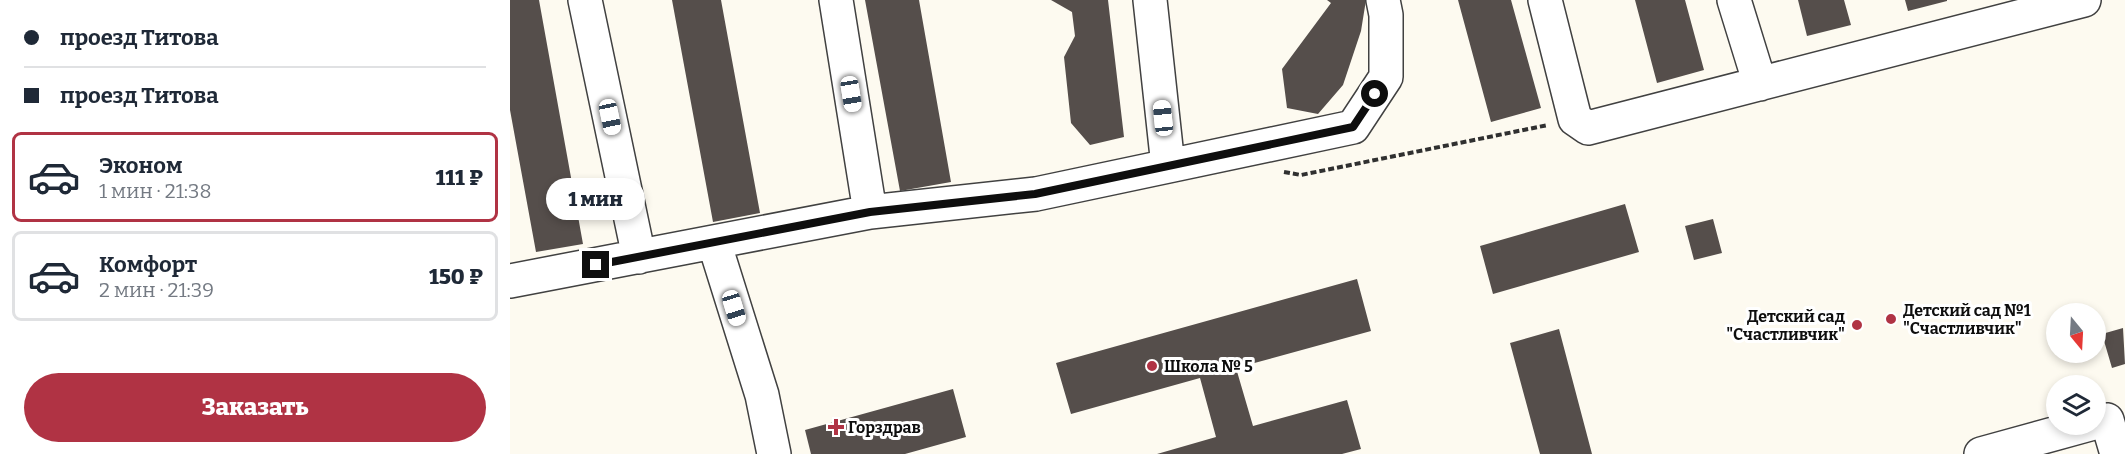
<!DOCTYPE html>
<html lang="ru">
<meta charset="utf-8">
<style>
:root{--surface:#fff;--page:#f6f6f7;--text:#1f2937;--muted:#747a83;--line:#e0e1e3;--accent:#b03344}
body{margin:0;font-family:Bitter,serif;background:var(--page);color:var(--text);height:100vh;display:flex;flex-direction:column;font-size:22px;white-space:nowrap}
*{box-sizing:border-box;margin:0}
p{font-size:20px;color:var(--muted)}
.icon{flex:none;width:33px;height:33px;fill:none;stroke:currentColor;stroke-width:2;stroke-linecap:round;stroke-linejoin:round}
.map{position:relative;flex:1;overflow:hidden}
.drawer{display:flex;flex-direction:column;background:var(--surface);width:510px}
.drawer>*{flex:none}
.hud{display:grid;align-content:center;height:132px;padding:0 24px;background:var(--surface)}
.needle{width:39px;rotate:162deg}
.buttons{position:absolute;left:1536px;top:303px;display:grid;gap:12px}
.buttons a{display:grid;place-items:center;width:60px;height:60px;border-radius:50%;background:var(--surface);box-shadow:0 3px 9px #0003;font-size:30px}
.end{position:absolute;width:27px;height:27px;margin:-14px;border:8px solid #0e0e0e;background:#fff;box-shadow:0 0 0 3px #fff}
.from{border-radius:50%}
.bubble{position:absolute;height:42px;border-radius:21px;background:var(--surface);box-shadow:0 3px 9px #0003;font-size:20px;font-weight:800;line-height:42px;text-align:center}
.car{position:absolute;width:18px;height:36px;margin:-18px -9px;border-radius:8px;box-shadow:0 0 4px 2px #0007;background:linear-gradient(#fff 24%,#345 0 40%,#fff 0 76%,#345 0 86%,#fff 0)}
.hud b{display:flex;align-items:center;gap:21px;height:57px;font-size:22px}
.hud b+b{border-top:2px solid var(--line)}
.hud i{width:15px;height:15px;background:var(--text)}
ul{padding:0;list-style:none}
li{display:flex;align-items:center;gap:18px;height:90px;margin:0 12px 9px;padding:0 12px;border:3px solid var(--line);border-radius:9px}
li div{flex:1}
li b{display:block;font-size:22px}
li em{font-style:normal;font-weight:800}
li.selected{border-color:var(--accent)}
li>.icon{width:54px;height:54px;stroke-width:1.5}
.cta{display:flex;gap:12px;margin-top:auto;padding:12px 24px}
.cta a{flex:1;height:69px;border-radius:36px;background:var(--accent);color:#fff;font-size:24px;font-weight:800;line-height:69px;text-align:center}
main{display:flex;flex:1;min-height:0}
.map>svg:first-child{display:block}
.building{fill:#554e4b}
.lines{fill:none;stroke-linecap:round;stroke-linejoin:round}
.minor-casing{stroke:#414141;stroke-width:36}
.path{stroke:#303030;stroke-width:4;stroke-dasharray:6 3;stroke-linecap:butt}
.minor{stroke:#fff;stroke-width:33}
.route{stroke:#0e0e0e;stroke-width:8}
.poi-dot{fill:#b03344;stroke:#fff;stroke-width:2}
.labels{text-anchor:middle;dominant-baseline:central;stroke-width:6;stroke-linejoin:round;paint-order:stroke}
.poi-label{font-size:16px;font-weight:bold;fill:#0e0e0e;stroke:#fff;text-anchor:start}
</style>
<main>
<section class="drawer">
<div class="hud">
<b><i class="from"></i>проезд Титова</b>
<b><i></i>проезд Титова</b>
</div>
<ul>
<li class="selected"><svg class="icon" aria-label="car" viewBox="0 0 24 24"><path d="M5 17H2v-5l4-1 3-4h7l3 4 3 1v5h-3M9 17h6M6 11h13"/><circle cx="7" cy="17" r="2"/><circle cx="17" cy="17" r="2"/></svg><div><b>Эконом</b><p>1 мин · 21:38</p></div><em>111 ₽</em></li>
<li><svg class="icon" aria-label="car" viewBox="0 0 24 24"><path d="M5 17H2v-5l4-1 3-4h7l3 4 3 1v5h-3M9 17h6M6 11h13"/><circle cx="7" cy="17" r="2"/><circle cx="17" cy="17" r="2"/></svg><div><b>Комфорт</b><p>2 мин · 21:39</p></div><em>150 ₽</em></li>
</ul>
<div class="cta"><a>Заказать</a></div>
</section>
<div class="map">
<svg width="1615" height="454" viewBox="0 0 1615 454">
<rect width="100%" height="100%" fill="#fdfaf0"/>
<path class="building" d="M0,0h29l44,244 -47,8 -26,-142z
M162,0h49l39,213 -47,9z
M355,0h54l32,182 -51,9z
M541,0h57l16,137 -34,8 -19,-22 -7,-66 11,-21 -3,-24z
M817,0h39l-5,31 -18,54 -25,29 -31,-6 -5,-39 49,-66z
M948,0h53l30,108 -50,14z
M1125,0h50l19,70 -47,13z
M1288,0h46l7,25 -44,11z
M1395,0h42v1l-39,10z
M1115,204l14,48 -146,42 -13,-48z
M1203,219l9,34 -28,7 -9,-34z
M847,279l14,52 -135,37 17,58 94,-26 14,49 -19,5h-185l59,-17 -16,-59 -129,36 -15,-51z
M1613,328l2,36 -13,4 -10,-34z
M1049,329l33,125h-52l-30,-111z
M443,389l13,48 -61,17h-94l-6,-24z"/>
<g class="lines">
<defs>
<path id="minor" d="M75,0l54,257
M326,0l34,212
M640,0l18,166
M1035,0l30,119 13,9 496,-128
M1224,0l26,84
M204,242l48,153 12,59
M0,281l360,-69 166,-18 317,-67 33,-50v-62l-3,-15
M1597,420l10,34
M1471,454l109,-30"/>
</defs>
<use href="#minor" class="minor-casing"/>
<path class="path" d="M774,172l17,3 247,-50"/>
<use href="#minor" class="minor"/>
</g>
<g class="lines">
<path class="route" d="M86,265l274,-53 165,-18 318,-67 22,-33"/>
</g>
<g class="poi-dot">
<circle cx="1381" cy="319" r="6"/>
<circle cx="1347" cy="325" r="6"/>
<circle cx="642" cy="366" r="6"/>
<path d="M323 418h6v6h6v6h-6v6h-6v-6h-6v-6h6z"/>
</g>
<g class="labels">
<g class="poi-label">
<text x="1393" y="310">Детский сад №1<tspan x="1393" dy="18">"Счастливчик"</tspan></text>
<text x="1335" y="316" text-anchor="end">Детский сад<tspan x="1335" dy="18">"Счастливчик"</tspan></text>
<text x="654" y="366">Школа № 5</text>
<text x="338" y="427">Горздрав</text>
</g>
</g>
</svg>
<div class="buttons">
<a><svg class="needle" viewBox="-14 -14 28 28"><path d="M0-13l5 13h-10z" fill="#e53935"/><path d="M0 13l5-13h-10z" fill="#747a83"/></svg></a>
<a><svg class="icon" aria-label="layers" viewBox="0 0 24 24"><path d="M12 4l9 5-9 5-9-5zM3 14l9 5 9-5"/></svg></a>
</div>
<i class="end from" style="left:865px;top:94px"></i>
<i class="end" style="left:86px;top:265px"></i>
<div class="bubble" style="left:36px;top:178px;width:99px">1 мин</div>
<i class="car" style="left:341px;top:94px;rotate:171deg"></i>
<i class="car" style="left:100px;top:117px;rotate:168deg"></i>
<i class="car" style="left:653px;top:118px;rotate:354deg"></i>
<i class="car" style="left:224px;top:308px;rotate:163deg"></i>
</div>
</main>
